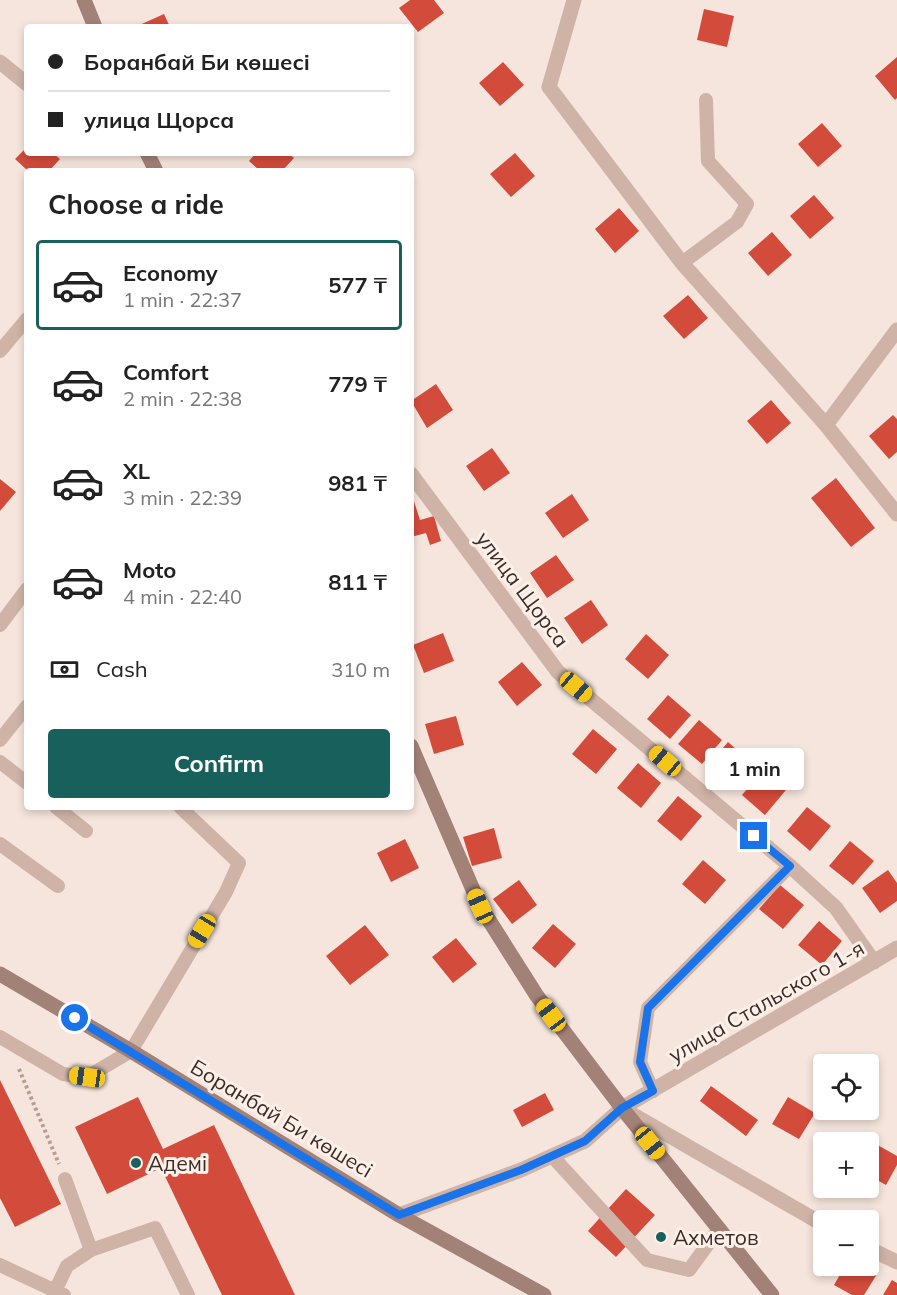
<!DOCTYPE html>
<meta charset="utf-8">
<style>
:root{--surface:#fff;--page:#f2f2f2;--text:#222;--muted:#767676;--line:#e0e0e0;--accent:#18605b}
body{margin:0;font-family:Mulish,sans-serif;background:var(--page);color:var(--text);height:100vh;display:flex;flex-direction:column;font-size:22px;white-space:nowrap}
*{box-sizing:border-box;margin:0}
p{font-size:20px;color:var(--muted)}
.icon{flex:none;width:33px;height:33px;fill:none;stroke:currentColor;stroke-width:2;stroke-linecap:round;stroke-linejoin:round}
.map{position:relative;flex:1;overflow:hidden}
.side{position:absolute;left:24px;top:168px;width:390px;height:642px;display:flex;flex-direction:column;background:var(--surface);border-radius:6px;box-shadow:0 3px 9px #0003}
.side>*{flex:none}
.hud{position:absolute;left:24px;top:24px;width:390px;height:132px;border-radius:6px;box-shadow:0 3px 9px #0003;display:grid;align-content:center;height:132px;padding:0 24px;background:var(--surface)}
.fabs{position:absolute;left:813px;top:1054px;display:grid;gap:12px}
.fabs a{display:grid;place-items:center;width:66px;height:66px;border-radius:6px;background:var(--surface);box-shadow:0 3px 9px #0003;font-size:30px}
.end{position:absolute;width:27px;height:27px;margin:-14px;border:8px solid #1a73e8;background:#fff;box-shadow:0 0 0 3px #fff}
.from{border-radius:50%}
.bubble{position:absolute;height:42px;border-radius:6px;background:var(--surface);box-shadow:0 3px 9px #0003;font-size:20px;font-weight:700;line-height:42px;text-align:center}
.car{position:absolute;width:18px;height:36px;margin:-18px -9px;border-radius:8px;box-shadow:0 0 4px 2px #0007;background:linear-gradient(#f5c518 24%,#345 0 40%,#f5c518 0 76%,#345 0 86%,#f5c518 0)}
.hud b{display:flex;align-items:center;gap:21px;height:57px;font-size:22px}
.hud b+b{border-top:2px solid var(--line)}
.hud i{width:15px;height:15px;background:var(--text)}
ul{padding:0;list-style:none}
li{display:flex;align-items:center;gap:18px;height:90px;margin:0 12px 9px;padding:0 12px;border:3px solid transparent;border-radius:6px}
li div{flex:1}
li b{display:block;font-size:22px}
li em{font-style:normal;font-weight:700}
li.on{border-color:var(--accent)}
li>.icon{width:54px;height:54px;stroke-width:1.5}
h2{padding:0 24px;font-size:27px;line-height:72px}
.pay{display:flex;align-items:center;gap:15px;height:66px;padding:0 24px;font-size:22px}
.pay p{margin-inline-start:auto}
.primary-button{display:flex;gap:12px;margin-top:auto;padding:12px 24px}
.primary-button a{flex:1;height:69px;border-radius:6px;background:var(--accent);color:#fff;font-size:24px;font-weight:700;line-height:69px;text-align:center}
.map>svg:first-child{display:block}
.building{fill:#d34b3b}
.lines{fill:none;stroke-linecap:round;stroke-linejoin:round}
.path{stroke:#bb9c90;stroke-width:4;stroke-dasharray:3 3;stroke-linecap:butt}
.lane{stroke:#ceb3a6;stroke-width:14}
.street{stroke:#ceb3a6;stroke-width:15}
.secondary{stroke:#a28177;stroke-width:15}
.route{stroke:#1a73e8;stroke-width:8}
.poi-dot{fill:#18605b;stroke:#fcf0e9;stroke-width:2}
.labels{text-anchor:middle;dominant-baseline:central;stroke-width:6;stroke-linejoin:round;paint-order:stroke}
.street-label{font-size:21px;fill:#3a2b28;stroke:#fcf0e9}
.poi-label{font-size:21px;fill:#3a2b28;stroke:#fcf0e9;text-anchor:start}
</style>
<div class="map">
<svg width="897" height="1295" viewBox="0 0 897 1295">
<rect width="100%" height="100%" fill="#f5e5dc"/>
<path class="building" d="M410,0h24l10,13 -26,19 -19,-24z
M704,9l30,7 -7,31 -30,-7z
M164,14l6,13h-35z
M897,57v41l-2,2 -20,-24z
M503,62l21,23 -24,21 -21,-23z
M822,123l20,23 -24,21 -20,-23z
M27,147v6h26l7,6 -11,12h-21l-13,-12z
M256,153h32l6,5 -12,13h-22l-11,-10z
M515,153l20,23 -24,21 -21,-23z
M814,195l20,23 -24,21 -20,-23z
M619,208l20,23 -24,22 -20,-24z
M772,232l20,23 -24,21 -20,-23z
M688,295l20,23 -24,21 -21,-23z
M436,384l17,26 -26,18 -16,-27z
M771,400l20,23 -24,21 -20,-23z
M893,415l4,4v33l-8,7 -20,-23z
M492,448l18,25 -26,18 -18,-25z
M836,478l39,50 -24,19 -40,-49z
M0,479l16,13 -16,19z
M411,492l9,28 14,-4 7,25 -11,4 -4,-12 -15,4z
M572,494l17,26 -26,18 -18,-25z
M556,555l18,25 -27,18 -17,-25z
M591,600l17,25 -26,19 -18,-26z
M443,633l11,28 -30,12 -11,-28z
M646,634l23,21 -21,24 -23,-20z
M522,662l20,23 -25,21 -19,-24z
M668,695l23,20 -21,24 -23,-20z
M456,716l8,29 -30,9 -9,-30z
M699,720l23,20 -20,24 -24,-20z
M593,729l24,20 -21,25 -24,-20z
M728,742l23,20 -21,25 -23,-20z
M638,763l23,20 -20,25 -24,-20z
M763,770l23,20 -21,25 -23,-20z
M678,796l24,20 -21,25 -24,-20z
M807,807l24,19 -21,25 -23,-20z
M494,828l8,30 -30,8 -9,-29z
M405,839l14,29 -28,14 -14,-29z
M850,841l24,20 -21,24 -24,-19z
M703,860l23,20 -21,24 -23,-20z
M888,870l9,13v18l-17,12 -18,-25z
M519,880l18,25 -25,19 -19,-25z
M780,885l24,20 -21,24 -24,-20z
M819,921l23,20 -20,24 -24,-20z
M553,924l23,20 -21,24 -23,-20z
M365,925l24,30 -39,30 -24,-29z
M456,938l21,26 -24,19 -21,-26z
M0,1080l61,124 -46,23 -15,-29z
M711,1086l47,34 -12,16 -46,-35z
M545,1093l9,17 -32,17 -9,-17z
M138,1097l25,52 51,-24 81,170h-73l-61,-127 -54,26 -32,-67z
M788,1097l27,16 -16,26 -27,-15z
M874,1143l23,13v9l-11,20 -18,-10v-23z
M626,1189l29,26 -39,42 -28,-26z
M845,1266h18l14,8 -13,21h-12l-18,-10z
M892,1280l5,3v12h-14z"/>
<g class="lines">
<path class="path" d="M19,1069l40,95"/>
<path class="lane" d="M682,263l55,-41 10,-18 -39,-43 -2,-61
M0,351l27,-32
M0,625l27,-36
M0,740l27,-34
M0,762l27,21
M56,807l30,24
M0,844l58,42
M0,1037l63,37 24,3 44,-26 95,-159 13,-29 -59,-56
M653,1091l-13,-29 8,-54 142,-142
M552,1156l95,104 42,10 30,-41
M65,1179l26,71
M0,1265l64,30
M55,1291l12,-25 24,-16 64,-22 33,67"/>
<path class="street" d="M574,0l-25,87 133,176 144,162 71,89
M0,62l27,22
M826,425l71,-95
M411,474l147,198 232,194 46,42 38,54
M623,1109l201,116
M399,1215l122,-45 64,-29 37,-33 275,-160
M868,1248l29,14"/>
<path class="secondary" d="M84,0l11,27
M147,153l9,18
M411,746l69,160 57,90 85,112 150,187
M0,974l131,77 268,164 145,80"/>
</g>
<g class="lines">
<path class="route" d="M75,1018l324,197 122,-45 64,-29 37,-33 31,-17 -13,-29 8,-54 142,-142 -36,-30"/>
</g>
<g class="poi-dot">
<circle cx="136" cy="1163" r="6"/>
<circle cx="661" cy="1237" r="6"/>
</g>
<g class="labels">
<g class="street-label">
<text transform="translate(523 589) rotate(53)">улица Щорса</text>
<text transform="translate(766 1001) rotate(-30)">улица Стальского 1-я</text>
<text transform="translate(282 1118) rotate(31)">Боранбай Би көшесі</text>
</g>
<g class="poi-label">
<text x="148" y="1163">Адемi</text>
<text x="673" y="1237">Ахметов</text>
</g>
</g>
</svg>
<div class="fabs">
<a><svg class="icon" aria-label="locate" viewBox="0 0 24 24"><circle cx="12" cy="12" r="6"/><path d="M12 2v4M12 18v4M2 12h4M18 12h4"/></svg></a>
<a>+</a>
<a>−</a>
</div>
<i class="end from" style="left:75px;top:1018px"></i>
<i class="end" style="left:754px;top:836px"></i>
<div class="bubble" style="left:705px;top:748px;width:99px">1 min</div>
<i class="car" style="left:576px;top:687px;rotate:130deg"></i>
<i class="car" style="left:665px;top:761px;rotate:310deg"></i>
<i class="car" style="left:480px;top:906px;rotate:336deg"></i>
<i class="car" style="left:202px;top:931px;rotate:211deg"></i>
<i class="car" style="left:551px;top:1015px;rotate:323deg"></i>
<i class="car" style="left:87px;top:1077px;rotate:278deg"></i>
<i class="car" style="left:650px;top:1143px;rotate:141deg"></i>
<div class="hud">
<b><i class="from"></i>Боранбай Би көшесі</b>
<b><i></i>улица Щорса</b>
</div>
<section class="side">
<h2>Choose a ride</h2>
<ul>
<li class="on"><svg class="icon" aria-label="car" viewBox="0 0 24 24"><path d="M5 17H2v-5l4-1 3-4h7l3 4 3 1v5h-3M9 17h6M6 11h13"/><circle cx="7" cy="17" r="2"/><circle cx="17" cy="17" r="2"/></svg><div><b>Economy</b><p>1 min · 22:37</p></div><em>577 ₸</em></li>
<li><svg class="icon" aria-label="car" viewBox="0 0 24 24"><path d="M5 17H2v-5l4-1 3-4h7l3 4 3 1v5h-3M9 17h6M6 11h13"/><circle cx="7" cy="17" r="2"/><circle cx="17" cy="17" r="2"/></svg><div><b>Comfort</b><p>2 min · 22:38</p></div><em>779 ₸</em></li>
<li><svg class="icon" aria-label="car" viewBox="0 0 24 24"><path d="M5 17H2v-5l4-1 3-4h7l3 4 3 1v5h-3M9 17h6M6 11h13"/><circle cx="7" cy="17" r="2"/><circle cx="17" cy="17" r="2"/></svg><div><b>XL</b><p>3 min · 22:39</p></div><em>981 ₸</em></li>
<li><svg class="icon" aria-label="car" viewBox="0 0 24 24"><path d="M5 17H2v-5l4-1 3-4h7l3 4 3 1v5h-3M9 17h6M6 11h13"/><circle cx="7" cy="17" r="2"/><circle cx="17" cy="17" r="2"/></svg><div><b>Moto</b><p>4 min · 22:40</p></div><em>811 ₸</em></li>
</ul>
<div class="pay"><svg class="icon" aria-label="cash" viewBox="0 0 24 24"><path d="M3 7h18v10H3z"/><circle cx="12" cy="12" r="2"/></svg>Cash<p>310 m</p></div>
<div class="primary-button"><a>Confirm</a></div>
</section>
</div>
